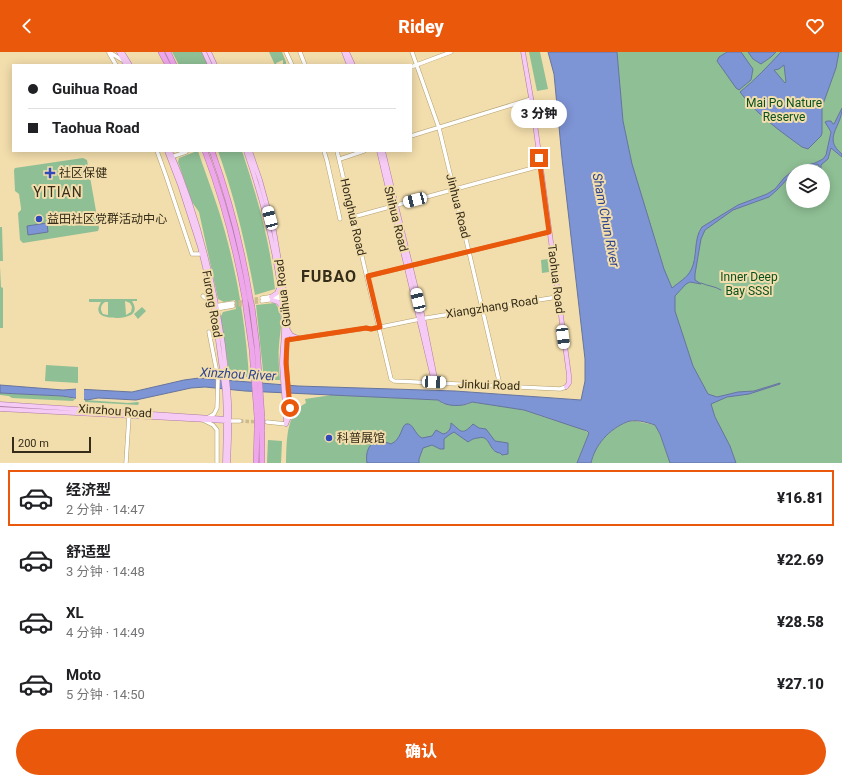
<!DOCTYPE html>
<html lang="zh">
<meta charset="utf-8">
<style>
:root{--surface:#fff;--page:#f6f6f6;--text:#202124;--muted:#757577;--line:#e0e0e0;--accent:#ea580c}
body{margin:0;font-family:Roboto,"Noto Sans SC",sans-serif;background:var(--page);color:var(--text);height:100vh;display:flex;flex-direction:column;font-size:15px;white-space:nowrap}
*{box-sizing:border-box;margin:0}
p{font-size:13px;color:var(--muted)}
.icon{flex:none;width:22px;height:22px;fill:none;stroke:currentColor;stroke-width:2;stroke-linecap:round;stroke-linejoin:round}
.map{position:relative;height:411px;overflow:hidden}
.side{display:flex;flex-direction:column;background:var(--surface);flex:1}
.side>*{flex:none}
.banner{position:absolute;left:12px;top:12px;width:400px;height:88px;border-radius:0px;box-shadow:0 2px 10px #0003;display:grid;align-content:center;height:88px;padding:0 16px;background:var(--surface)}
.tools{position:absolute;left:786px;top:112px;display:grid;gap:8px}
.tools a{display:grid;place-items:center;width:44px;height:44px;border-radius:50%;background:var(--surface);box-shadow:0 2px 10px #0003;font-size:20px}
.scale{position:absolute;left:12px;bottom:10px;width:79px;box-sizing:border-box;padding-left:4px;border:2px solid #352d19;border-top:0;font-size:11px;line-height:14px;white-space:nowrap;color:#352d19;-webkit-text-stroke:3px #f2ddac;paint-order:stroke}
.end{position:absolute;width:18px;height:18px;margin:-9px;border:5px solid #ea580c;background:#fff;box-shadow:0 0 0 2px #fff}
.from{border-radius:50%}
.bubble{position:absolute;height:28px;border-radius:14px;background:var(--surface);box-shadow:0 2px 10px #0003;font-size:13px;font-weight:800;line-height:28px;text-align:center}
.car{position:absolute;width:12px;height:24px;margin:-12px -6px;border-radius:5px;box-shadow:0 0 3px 1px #0007;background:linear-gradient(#fff 24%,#345 0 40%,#fff 0 76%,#345 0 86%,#fff 0)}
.banner b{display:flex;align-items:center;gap:14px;height:38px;font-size:15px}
.banner b+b{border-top:1px solid var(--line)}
.banner i{width:10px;height:10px;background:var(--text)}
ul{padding:7px 0 0;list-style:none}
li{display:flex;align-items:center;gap:12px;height:56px;margin:0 8px 6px;padding:0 8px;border:2px solid transparent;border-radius:0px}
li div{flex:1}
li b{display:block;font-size:15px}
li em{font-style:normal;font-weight:800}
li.active{border-color:var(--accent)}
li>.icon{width:36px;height:36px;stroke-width:1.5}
.button{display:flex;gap:8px;margin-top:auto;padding:8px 16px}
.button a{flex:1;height:46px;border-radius:24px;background:var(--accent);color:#fff;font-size:16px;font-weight:800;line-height:46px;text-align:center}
header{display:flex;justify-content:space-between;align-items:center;height:52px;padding:0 16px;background:var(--accent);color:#fff;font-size:18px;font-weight:800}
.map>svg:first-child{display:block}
.green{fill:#8fbf95;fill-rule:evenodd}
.water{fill:#7d94d5;stroke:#67759d;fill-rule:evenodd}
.pier{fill:#f2ddac}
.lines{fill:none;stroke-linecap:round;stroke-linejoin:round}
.stream{stroke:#67759d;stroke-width:1}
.minor-tunnel{stroke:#ccba8f;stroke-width:3.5;stroke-dasharray:3.5 2;stroke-linecap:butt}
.minor-casing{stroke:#b39f70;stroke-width:4.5}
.major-casing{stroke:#ae7ca2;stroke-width:5}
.highway-casing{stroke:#ae7ca2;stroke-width:6}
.minor{stroke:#fff;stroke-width:3.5}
.major{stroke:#f5caf4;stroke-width:4}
.highway{stroke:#efa7ec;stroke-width:5}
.highway-bridge-casing{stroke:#ae7ca2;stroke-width:6;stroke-linecap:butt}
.highway-bridge{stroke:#efa7ec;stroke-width:5}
.route{stroke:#ea580c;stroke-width:5}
.poi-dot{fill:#2f49ba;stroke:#f2ddac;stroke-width:1.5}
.labels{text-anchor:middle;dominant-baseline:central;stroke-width:4;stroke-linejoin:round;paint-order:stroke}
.park-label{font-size:12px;fill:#08511f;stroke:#f2ddac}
.poi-label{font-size:12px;fill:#352d19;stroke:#f2ddac;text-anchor:start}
.street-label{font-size:12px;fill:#352d19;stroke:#f2ddac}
.water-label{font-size:13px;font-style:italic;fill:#2e4491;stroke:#f2ddac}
.quarter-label{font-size:14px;letter-spacing:1px;fill:#352d19;stroke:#f2ddac}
.district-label{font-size:16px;font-weight:bold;letter-spacing:1px;fill:#352d19;stroke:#f2ddac}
</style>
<header><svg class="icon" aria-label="back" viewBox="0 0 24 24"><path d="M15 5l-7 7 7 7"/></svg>Ridey<svg class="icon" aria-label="heart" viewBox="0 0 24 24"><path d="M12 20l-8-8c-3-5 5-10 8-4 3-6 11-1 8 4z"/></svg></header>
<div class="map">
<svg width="842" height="411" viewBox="0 0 842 411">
<rect width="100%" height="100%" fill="#f2ddac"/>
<path class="green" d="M172,0h30l6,13h-29z
M269,0h13l4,10v3h-3v-5l-7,3 1,2h-2z
M529,0h11l8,37 -11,2z
M587,0h255v411h-128zM793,119h30v30h-30z
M197,99h1c9,27 20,54 27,81 13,47 21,96 24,145h-19l-10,-59 3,-6 13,-3 -1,-9 -11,2 -6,-3 -19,-87 -7,-10 -14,-40 1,-4z
M218,99h24c15,45 28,91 33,138l-20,6c-9,-49 -20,-97 -37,-144z
M83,106l4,2 12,68 -1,3 -75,12 -3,-3 -2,-27 3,-3v-2l-2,-14 -4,-3 -1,-21 1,-2z
M0,175h2l1,34h-3z
M548,207l1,13 -7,1 -1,-13z
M0,215l1,20 2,1v40h-3z
M89,247h48v2h-5c8,13 -3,16 -14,17 -10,0 -26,-1 -17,-16h-12zM125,249l5,2 2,4 -1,5 -5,3zM105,250h3v13l-5,-1c-3,-4 -3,-9 2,-12z
M275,251c10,12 5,27 4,42 -1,11 0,23 1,35h-16l-8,-75z
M142,255l4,4 -8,8 -4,-5z
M46,313l32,2v16l-33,-2z
M0,341l62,3 13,3 -2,2 -61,-3 -3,-2 -9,-1z
M332,343l106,5 5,4 23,1 6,-3 27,3 25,5 20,7 36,11 9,5 -12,30h-291c1,-21 -1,-49 20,-60l-1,-4z
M85,348l43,3 10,-1 1,1 -1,2 -53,-3z
M635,369l20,4 5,9 10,29h-79c5,-21 23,-40 44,-42z
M268,388l14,1 -1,22h-14z"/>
<path class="water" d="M548,0h69l6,69 9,43 25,82 7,23 8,19c7,-6 15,-10 19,-18 7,-13 2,-31 11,-43l36,-22 29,-11 8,-5 9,-11 12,-10 19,-5 8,-4 3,-4 5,-23 -6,-10 2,-1h4l2,3h1l8,-16c0,19 -20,30 0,46v3l-11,-9 -3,11 -7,6v6l-3,-7 -13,6 -12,1v2l-16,17 -8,7 -36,13 -28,20 -4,9 -6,35v6l6,4 -11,-2 -4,2 -11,12v15l18,55 15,28 9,3 21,-5 16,-1 26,-8v1l-31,10 -22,3 -16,7 4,13 15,29 6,17h-66l-10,-29 -5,-9c-9,-3 -20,-6 -28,-3 -18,7 -32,23 -36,41h-14l12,-30 -2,-2 -63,-21 -52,-8c-9,5 -26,5 -34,-2l-193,-9 -40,-4 -14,1 -55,12 -38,-2 -11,2 -25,-4 -62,-3v-8l63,5 14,-1 55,3 52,-12 15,-2 99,8 157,5 126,9 4,-19v-22l-23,-201 -8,-84z
M727,0h14l12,17 -2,11 -12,10 -3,-2 -19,-27 2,-4z
M748,0h28l-5,5 -10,7 -8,-5z
M781,0h58l-3,16 -14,39v26l-1,3 -13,13 -6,-2c-22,-16 -46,-33 -62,-55 15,-12 28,-26 41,-40zM784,13l2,17 -1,1 -11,-13 5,-1z
M47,171l1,9 -20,3 -1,-9z
M451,371c10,7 10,14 22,1l6,4 7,1 9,12 13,2v11l-6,1 -2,-2c-12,-1 -9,-19 -22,-15 -4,0 -7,2 -10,4l-14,-10 -5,3 -5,4v10h-4l-8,-4 -9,3 -4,11v4h-52c-2,-11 2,-21 13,-23l11,4c11,-5 10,-18 15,-20 7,-2 9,11 16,14l10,-2 4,-6 7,4c6,-1 8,-6 8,-11z"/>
<path class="pier" d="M76,336h8v12h-8z"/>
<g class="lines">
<path class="stream" d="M701,231c6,3 14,3 20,7"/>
<path class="minor-tunnel" d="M233,251l29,-5
M233,254l29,-5
M240,369l19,1"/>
<defs>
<path id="minor" d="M109,0l15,9
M286,0l6,13
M300,0l5,13
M412,0l27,76 30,124 31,133
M109,1l7,12
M411,15l40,-15
M411,84l120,-37
M157,99l9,25 26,78h10
M324,99l3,10 13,58
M337,99l54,228 3,2 166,8 6,-2
M171,105l15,-5
M340,107l24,-8
M353,165l187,-51
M368,224l181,-44
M203,244l8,6 3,4 19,-3
M262,246l20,-3
M262,249l20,-3
M216,257l17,-3
M366,276l5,1 49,-10 137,-22
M286,288l81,-12
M209,365l5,-3 3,-6 1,-30 -9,-46
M203,368l10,5 4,5v33
M229,369h11
M267,370l19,2
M126,411l3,-47"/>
<path id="major" d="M119,0l7,13
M122,0l8,13
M204,0l6,13
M209,0l6,13
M344,0l5,13
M347,0l6,13
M523,0l10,57 36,266v8l-3,4
M167,99l13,34 20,62 12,49 13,96 1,29 -1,42
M170,99c27,61 43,127 53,194 2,19 5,38 6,57 1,20 0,41 -1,61
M246,99c19,55 33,112 38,170 1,14 -2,28 -2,43 1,19 3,38 4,58
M250,99l10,29 14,51 10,59 4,30 -2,43 4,52 -4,9
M379,99l55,231
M383,99l40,167 12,60 -1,4
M271,245l6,-4 3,-7
M272,248l6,2 4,5
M288,278l3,5 7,3
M0,352l227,15
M0,357l227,12"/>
<path id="highway" d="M161,0l7,13
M168,0l6,13
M205,99c18,48 31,97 40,148
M212,99c17,47 30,97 38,147
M252,255l5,39 5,72
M246,256l6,42 5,67
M262,378v33
M256,411l1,-34"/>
</defs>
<use href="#minor" class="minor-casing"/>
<use href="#major" class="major-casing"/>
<use href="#highway" class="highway-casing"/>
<use href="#minor" class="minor"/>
<use href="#major" class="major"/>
<use href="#highway" class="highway"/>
<defs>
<path id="highway-bridge" d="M250,246l2,9
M245,247l1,9
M257,365v12
M262,378v-12"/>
</defs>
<use href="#highway-bridge" class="highway-bridge-casing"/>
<use href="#highway-bridge" class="highway-bridge"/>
</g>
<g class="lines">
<path class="route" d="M290,356l-4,-45 1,-23 79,-12 5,1 9,-2 -12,-51 181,-44 -10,-74"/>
</g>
<g class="poi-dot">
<path d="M48 115h4v4h4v4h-4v4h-4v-4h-4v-4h4z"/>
<circle cx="39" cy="167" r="4"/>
<circle cx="329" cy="386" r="4"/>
</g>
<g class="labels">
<g class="park-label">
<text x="784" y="51">Mai Po Nature<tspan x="784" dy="14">Reserve</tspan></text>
<text x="749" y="225">Inner Deep<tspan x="749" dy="14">Bay SSSI</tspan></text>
</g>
<g class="poi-label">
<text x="59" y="121">社区保健</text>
<text x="47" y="167">益田社区党群活动中心</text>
<text x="337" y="386">科普展馆</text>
</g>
<g class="street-label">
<text transform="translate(458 154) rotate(76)">Jinhua Road</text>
<text transform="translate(353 165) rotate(77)">Honghua Road</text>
<text transform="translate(396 167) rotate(76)">Shihua Road</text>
<text transform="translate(556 227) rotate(83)">Taohua Road</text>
<text transform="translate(283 241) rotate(-97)">Guihua Road</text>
<text transform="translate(212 252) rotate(80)">Furong Road</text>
<text transform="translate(492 255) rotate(-9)">Xiangzhang Road</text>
<text transform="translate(489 333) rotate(2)">Jinkui Road</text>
<text transform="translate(115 359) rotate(4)">Xinzhou Road</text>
</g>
<g class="water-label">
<text transform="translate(606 168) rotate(79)">Sham Chun River</text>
<text transform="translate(238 322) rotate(3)">Xinzhou River</text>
</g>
<g class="quarter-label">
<text x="58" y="140">YITIAN</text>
</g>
<g class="district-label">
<text x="329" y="224">FUBAO</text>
</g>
</g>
</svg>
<div class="tools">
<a><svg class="icon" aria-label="layers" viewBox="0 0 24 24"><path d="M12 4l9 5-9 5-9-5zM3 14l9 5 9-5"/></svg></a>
</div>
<div class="scale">200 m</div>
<i class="end from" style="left:290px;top:356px"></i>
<i class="end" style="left:539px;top:106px"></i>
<div class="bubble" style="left:511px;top:48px;width:56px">3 分钟</div>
<i class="car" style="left:415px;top:148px;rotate:255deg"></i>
<i class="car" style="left:270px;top:166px;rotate:345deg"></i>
<i class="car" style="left:418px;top:248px;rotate:347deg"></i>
<i class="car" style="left:563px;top:285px;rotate:173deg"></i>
<i class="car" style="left:434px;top:330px;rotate:93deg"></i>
<div class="banner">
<b><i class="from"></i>Guihua Road</b>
<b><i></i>Taohua Road</b>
</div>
</div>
<section class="side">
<ul>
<li class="active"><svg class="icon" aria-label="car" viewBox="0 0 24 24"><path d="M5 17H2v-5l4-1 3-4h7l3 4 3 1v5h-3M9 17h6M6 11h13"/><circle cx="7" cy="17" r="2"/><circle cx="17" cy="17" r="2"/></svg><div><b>经济型</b><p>2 分钟 · 14:47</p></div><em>¥16.81</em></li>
<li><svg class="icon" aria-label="car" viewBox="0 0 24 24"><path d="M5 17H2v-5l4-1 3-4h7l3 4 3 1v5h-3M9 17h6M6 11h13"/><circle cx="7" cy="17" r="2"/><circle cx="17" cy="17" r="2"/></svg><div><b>舒适型</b><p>3 分钟 · 14:48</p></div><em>¥22.69</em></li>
<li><svg class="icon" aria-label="car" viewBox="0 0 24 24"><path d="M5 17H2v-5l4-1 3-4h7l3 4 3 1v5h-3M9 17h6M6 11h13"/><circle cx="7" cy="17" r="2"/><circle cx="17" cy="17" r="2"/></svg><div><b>XL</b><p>4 分钟 · 14:49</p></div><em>¥28.58</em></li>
<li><svg class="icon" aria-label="car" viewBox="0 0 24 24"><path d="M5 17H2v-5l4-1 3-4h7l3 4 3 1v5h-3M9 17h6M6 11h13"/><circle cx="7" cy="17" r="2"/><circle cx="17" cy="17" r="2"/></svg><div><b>Moto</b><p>5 分钟 · 14:50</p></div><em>¥27.10</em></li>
</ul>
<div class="button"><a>确认</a></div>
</section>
